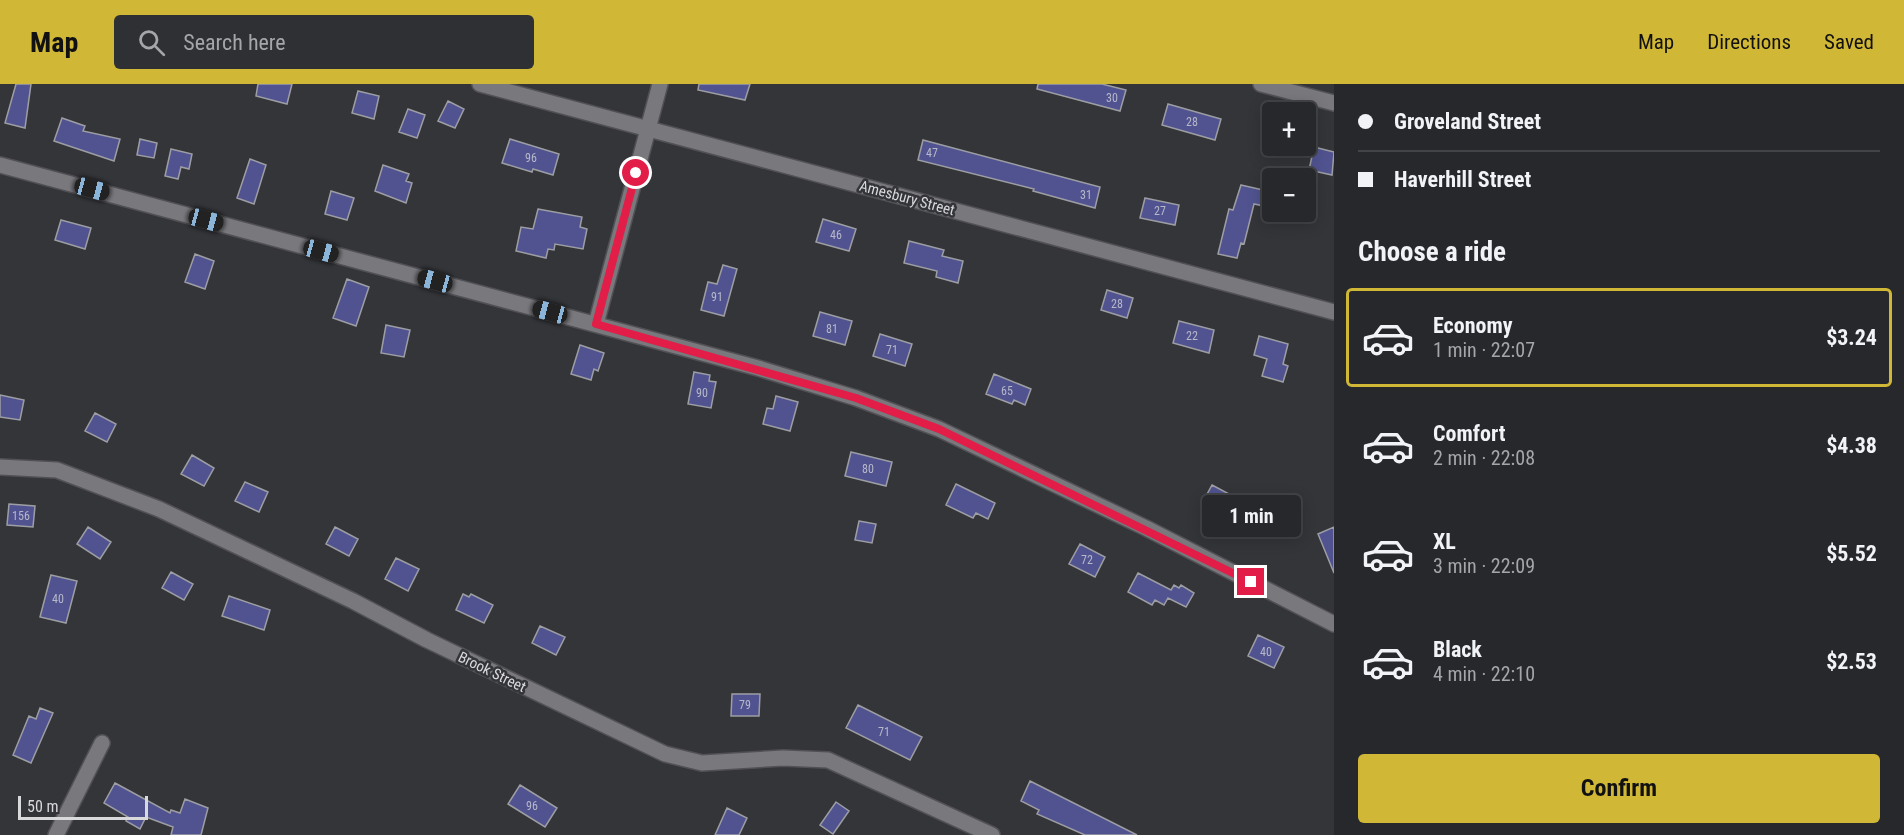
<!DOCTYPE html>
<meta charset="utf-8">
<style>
:root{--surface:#27282b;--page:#2f3033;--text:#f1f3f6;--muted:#a4a6a9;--line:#434447;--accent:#d1b736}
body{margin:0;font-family:"Roboto Condensed",sans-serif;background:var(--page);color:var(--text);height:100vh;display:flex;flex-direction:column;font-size:22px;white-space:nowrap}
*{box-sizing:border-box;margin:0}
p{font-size:20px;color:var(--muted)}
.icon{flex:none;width:33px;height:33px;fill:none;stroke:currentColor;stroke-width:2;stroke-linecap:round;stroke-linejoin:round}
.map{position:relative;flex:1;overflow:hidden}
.side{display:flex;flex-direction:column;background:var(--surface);width:570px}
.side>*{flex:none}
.banner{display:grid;align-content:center;height:132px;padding:0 24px;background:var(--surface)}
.buttons{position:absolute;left:1262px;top:18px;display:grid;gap:12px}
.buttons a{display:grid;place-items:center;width:54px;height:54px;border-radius:6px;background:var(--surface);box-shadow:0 3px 15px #0003,0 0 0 2px var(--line);font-size:30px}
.scale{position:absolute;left:18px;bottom:15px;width:130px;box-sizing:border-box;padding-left:6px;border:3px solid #d9d9dc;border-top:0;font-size:16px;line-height:21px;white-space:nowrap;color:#d9d9dc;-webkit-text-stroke:4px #343539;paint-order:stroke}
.end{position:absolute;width:27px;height:27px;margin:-14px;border:8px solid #e11d48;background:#fff;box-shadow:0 0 0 3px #fff}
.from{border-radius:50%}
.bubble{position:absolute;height:42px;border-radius:6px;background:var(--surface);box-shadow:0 3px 15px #0003,0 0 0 2px var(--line);font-size:20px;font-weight:700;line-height:42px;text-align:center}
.car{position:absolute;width:18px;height:36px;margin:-18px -9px;border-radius:8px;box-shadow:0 0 4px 2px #0007;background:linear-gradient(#222 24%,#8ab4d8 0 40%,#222 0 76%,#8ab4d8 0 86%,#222 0)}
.banner b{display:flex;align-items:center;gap:21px;height:57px;font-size:22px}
.banner b+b{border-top:2px solid var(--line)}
.banner i{width:15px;height:15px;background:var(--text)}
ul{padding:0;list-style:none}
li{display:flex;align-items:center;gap:18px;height:99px;margin:0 12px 9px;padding:0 12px;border:3px solid transparent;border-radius:6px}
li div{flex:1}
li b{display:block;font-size:22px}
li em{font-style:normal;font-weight:700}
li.active{border-color:var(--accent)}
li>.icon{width:54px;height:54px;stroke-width:1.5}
h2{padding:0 24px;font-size:27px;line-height:72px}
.primary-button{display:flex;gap:12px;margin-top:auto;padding:12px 24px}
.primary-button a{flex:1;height:69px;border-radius:6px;background:var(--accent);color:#111;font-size:24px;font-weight:700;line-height:69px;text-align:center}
header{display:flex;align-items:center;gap:36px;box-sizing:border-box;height:84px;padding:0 30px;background:var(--accent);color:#111}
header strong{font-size:28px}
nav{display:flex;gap:33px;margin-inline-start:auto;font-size:21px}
.search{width:420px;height:54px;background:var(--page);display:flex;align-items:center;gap:15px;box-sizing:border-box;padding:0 21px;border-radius:6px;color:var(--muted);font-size:22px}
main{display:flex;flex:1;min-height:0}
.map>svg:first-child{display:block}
.building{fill:#515390;stroke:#9d9ea3;stroke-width:1.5}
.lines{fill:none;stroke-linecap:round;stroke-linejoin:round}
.street-casing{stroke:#515155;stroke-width:18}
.street{stroke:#78787d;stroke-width:15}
.route{stroke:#e11d48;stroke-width:8}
.labels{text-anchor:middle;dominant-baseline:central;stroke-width:5;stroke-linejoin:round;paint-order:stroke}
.number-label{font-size:12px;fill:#b7b8c9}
.street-label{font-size:15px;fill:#d9d9dc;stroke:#343539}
</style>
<header>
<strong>Map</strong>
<div class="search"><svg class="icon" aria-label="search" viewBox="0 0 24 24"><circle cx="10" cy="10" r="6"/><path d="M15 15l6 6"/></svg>Search here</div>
<nav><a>Map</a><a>Directions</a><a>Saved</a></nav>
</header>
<main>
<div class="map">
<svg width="1334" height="751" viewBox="0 0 1334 751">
<rect width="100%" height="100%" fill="#343539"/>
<path class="building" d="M16,0h15l-6,44 -20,-5z
M258,0h34l-5,20 -31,-8z
M699,0h51l-5,16 -47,-10z
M1038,0h64l24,6 -6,21 -83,-22z
M358,7l21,5 -5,23 -22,-6z
M448,17l16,8 -9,19 -17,-7z
M1168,20l53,15 -6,21 -53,-15z
M408,25l17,6 -8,23 -18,-6z
M62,34l23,8 -2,5 37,8 -6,22 -60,-20z
M140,55l17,4 -3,15 -17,-3z
M510,55l49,15 -6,21 -20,-6 -1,3 -30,-9z
M923,56l177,47 -5,21 -62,-17 1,-2 -116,-29z
M1314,63l20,5 -2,23 -23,-5z
M171,65l21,5 -3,15 -8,-2 -3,12 -13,-3z
M250,75l16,6 -12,39 -17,-6z
M383,81l26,9 -3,7 6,2 -6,20 -31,-12z
M1241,101l31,7v3l-3,12 -15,-3 -10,40 -3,-1 -4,15 -19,-4 11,-45 4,1z
M331,107l23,7 -7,22 -22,-6z
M1145,114l34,7 -4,20 -35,-7z
M538,125l44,8 -2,10 7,2 -4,20 -28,-5 -1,6 -6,-1 -2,9 -30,-7 5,-24 12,2z
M823,135l33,10 -7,22 -33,-9z
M61,136l30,8 -6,21 -30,-9z
M909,157l35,9 -2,6 21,5 -5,22 -22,-6 1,-6 -33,-8z
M195,170l19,7 -9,28 -20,-7z
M723,181l14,4 -13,47 -23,-6 7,-28 9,2z
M347,195l22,8 -13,39 -23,-8z
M1107,206l26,8 -6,20 -26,-8z
M820,228l32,9 -7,24 -32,-9z
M1179,237l35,9 -5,23 -36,-10z
M386,241l24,5 -6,27 -23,-4z
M880,250l32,10 -7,22 -32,-10z
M1259,252l29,8 -5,20 5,2 -5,16 -21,-6 5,-17 -13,-4z
M580,261l24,8 -6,18 -4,-2 -3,11 -20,-6z
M694,288l16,3 -1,6 7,1 -5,26 -23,-4z
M994,290l37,15 -6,16 -11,-5 -2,4 -26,-10z
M0,311l24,5 -4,20 -20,-3z
M776,312l22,6 -8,29 -27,-7 4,-16 6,1z
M95,329l21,11 -9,18 -22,-11z
M851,368l41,10 -6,24 -41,-10z
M192,371l22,13 -10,18 -23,-12z
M245,398l23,10 -9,20 -24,-11z
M956,400l39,19 -7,16 -12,-6 -3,5 -27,-13z
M1212,401l36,19 -12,23 -27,-14 5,-10 -9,-5z
M9,420l26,2 -2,21 -26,-2z
M859,437l17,3 -4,19 -17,-3z
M88,443l23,15 -11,17 -23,-15z
M335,443l23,12 -9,17 -23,-12z
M1334,443v46l-16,-39z
M1080,460l25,13 -10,20 -26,-13z
M396,474l23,11 -11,22 -23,-12z
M171,488l22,12 -9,16 -22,-12z
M1138,489l33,17 3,-5 5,3 2,-3 13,8 -8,14 -18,-9 -4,7 -9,-5 -3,5 -24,-13z
M51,491l26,6 -11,42 -26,-6z
M463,510l6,3 2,-3 22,11 -9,18 -28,-13z
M229,512l41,14 -6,20 -42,-14z
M540,542l25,11 -9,18 -24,-12z
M1258,551l26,12 -10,21 -26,-12z
M732,610h28l-1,22h-28z
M858,621l64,32 -12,23 -64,-32z
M40,624l13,5 -22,50 -18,-8 16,-39 7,3z
M1030,697l107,54h-52l-48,-21 2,-4 -18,-9z
M115,699l55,30 1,-3 9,3 5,-14 23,9 -7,27h-30l2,-8 -27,-10 -6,12 -14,-8 2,-4 -24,-14z
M520,701l37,23 -12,19 -37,-23z
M836,718l13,9 -16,23 -13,-9z
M727,724l20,10 -8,17h-24z"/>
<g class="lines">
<defs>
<path id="street" d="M480,0l854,228
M1261,0l73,19
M0,81l758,203 98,30 83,31 207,99 188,96
M596,240l64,-240
M0,383l57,3 102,39 194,92 74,39 238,114 37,9 81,-5 45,2 164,75
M56,751l46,-92"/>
</defs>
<use href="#street" class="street-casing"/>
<use href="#street" class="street"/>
</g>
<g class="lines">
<path class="route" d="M636,89l-40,151 260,74 83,31 312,153"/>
</g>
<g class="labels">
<g class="number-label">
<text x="1112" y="14">30</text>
<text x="1192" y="38">28</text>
<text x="932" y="69">47</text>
<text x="531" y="74">96</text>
<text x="1086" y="111">31</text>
<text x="1160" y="127">27</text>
<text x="836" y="151">46</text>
<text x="717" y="213">91</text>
<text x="1117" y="220">28</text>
<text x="832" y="245">81</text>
<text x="1192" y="252">22</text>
<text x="892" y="266">71</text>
<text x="1007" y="307">65</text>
<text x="702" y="309">90</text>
<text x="868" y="385">80</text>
<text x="21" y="432">156</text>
<text x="1087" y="476">72</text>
<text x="58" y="515">40</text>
<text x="1266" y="568">40</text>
<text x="745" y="621">79</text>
<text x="884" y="648">71</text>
<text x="532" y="722">96</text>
</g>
<g class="street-label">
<text transform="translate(907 114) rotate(15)">Amesbury Street</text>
<text transform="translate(492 588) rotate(26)">Brook Street</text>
</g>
</g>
</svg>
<div class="buttons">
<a>+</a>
<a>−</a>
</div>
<div class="scale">50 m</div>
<i class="end from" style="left:636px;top:89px"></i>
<i class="end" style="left:1251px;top:498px"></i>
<div class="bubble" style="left:1202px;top:411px;width:99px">1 min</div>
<i class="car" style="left:92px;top:105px;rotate:105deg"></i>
<i class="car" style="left:206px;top:136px;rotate:105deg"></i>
<i class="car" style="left:321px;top:167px;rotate:105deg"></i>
<i class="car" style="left:435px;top:197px;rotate:285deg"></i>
<i class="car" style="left:550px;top:228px;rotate:285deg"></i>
</div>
<section class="side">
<div class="banner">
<b><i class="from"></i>Groveland Street</b>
<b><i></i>Haverhill Street</b>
</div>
<h2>Choose a ride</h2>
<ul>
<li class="active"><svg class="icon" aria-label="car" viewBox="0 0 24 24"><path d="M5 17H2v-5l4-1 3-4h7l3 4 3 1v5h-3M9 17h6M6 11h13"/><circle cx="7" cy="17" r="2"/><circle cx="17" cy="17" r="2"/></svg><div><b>Economy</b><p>1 min · 22:07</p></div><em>$3.24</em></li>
<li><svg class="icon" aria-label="car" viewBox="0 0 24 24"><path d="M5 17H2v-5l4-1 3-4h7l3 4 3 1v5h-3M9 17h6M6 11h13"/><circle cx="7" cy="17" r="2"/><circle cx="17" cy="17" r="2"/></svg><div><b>Comfort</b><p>2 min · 22:08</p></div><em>$4.38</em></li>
<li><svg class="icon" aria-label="car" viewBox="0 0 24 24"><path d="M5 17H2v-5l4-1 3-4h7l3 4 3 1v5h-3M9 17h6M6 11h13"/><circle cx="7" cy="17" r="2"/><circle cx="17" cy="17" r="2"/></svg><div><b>XL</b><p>3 min · 22:09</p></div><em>$5.52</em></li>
<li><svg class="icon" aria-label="car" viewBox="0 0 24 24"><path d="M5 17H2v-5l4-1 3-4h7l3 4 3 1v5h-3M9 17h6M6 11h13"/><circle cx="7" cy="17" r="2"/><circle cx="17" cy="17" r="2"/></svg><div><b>Black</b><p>4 min · 22:10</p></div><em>$2.53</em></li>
</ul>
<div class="primary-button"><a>Confirm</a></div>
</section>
</main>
